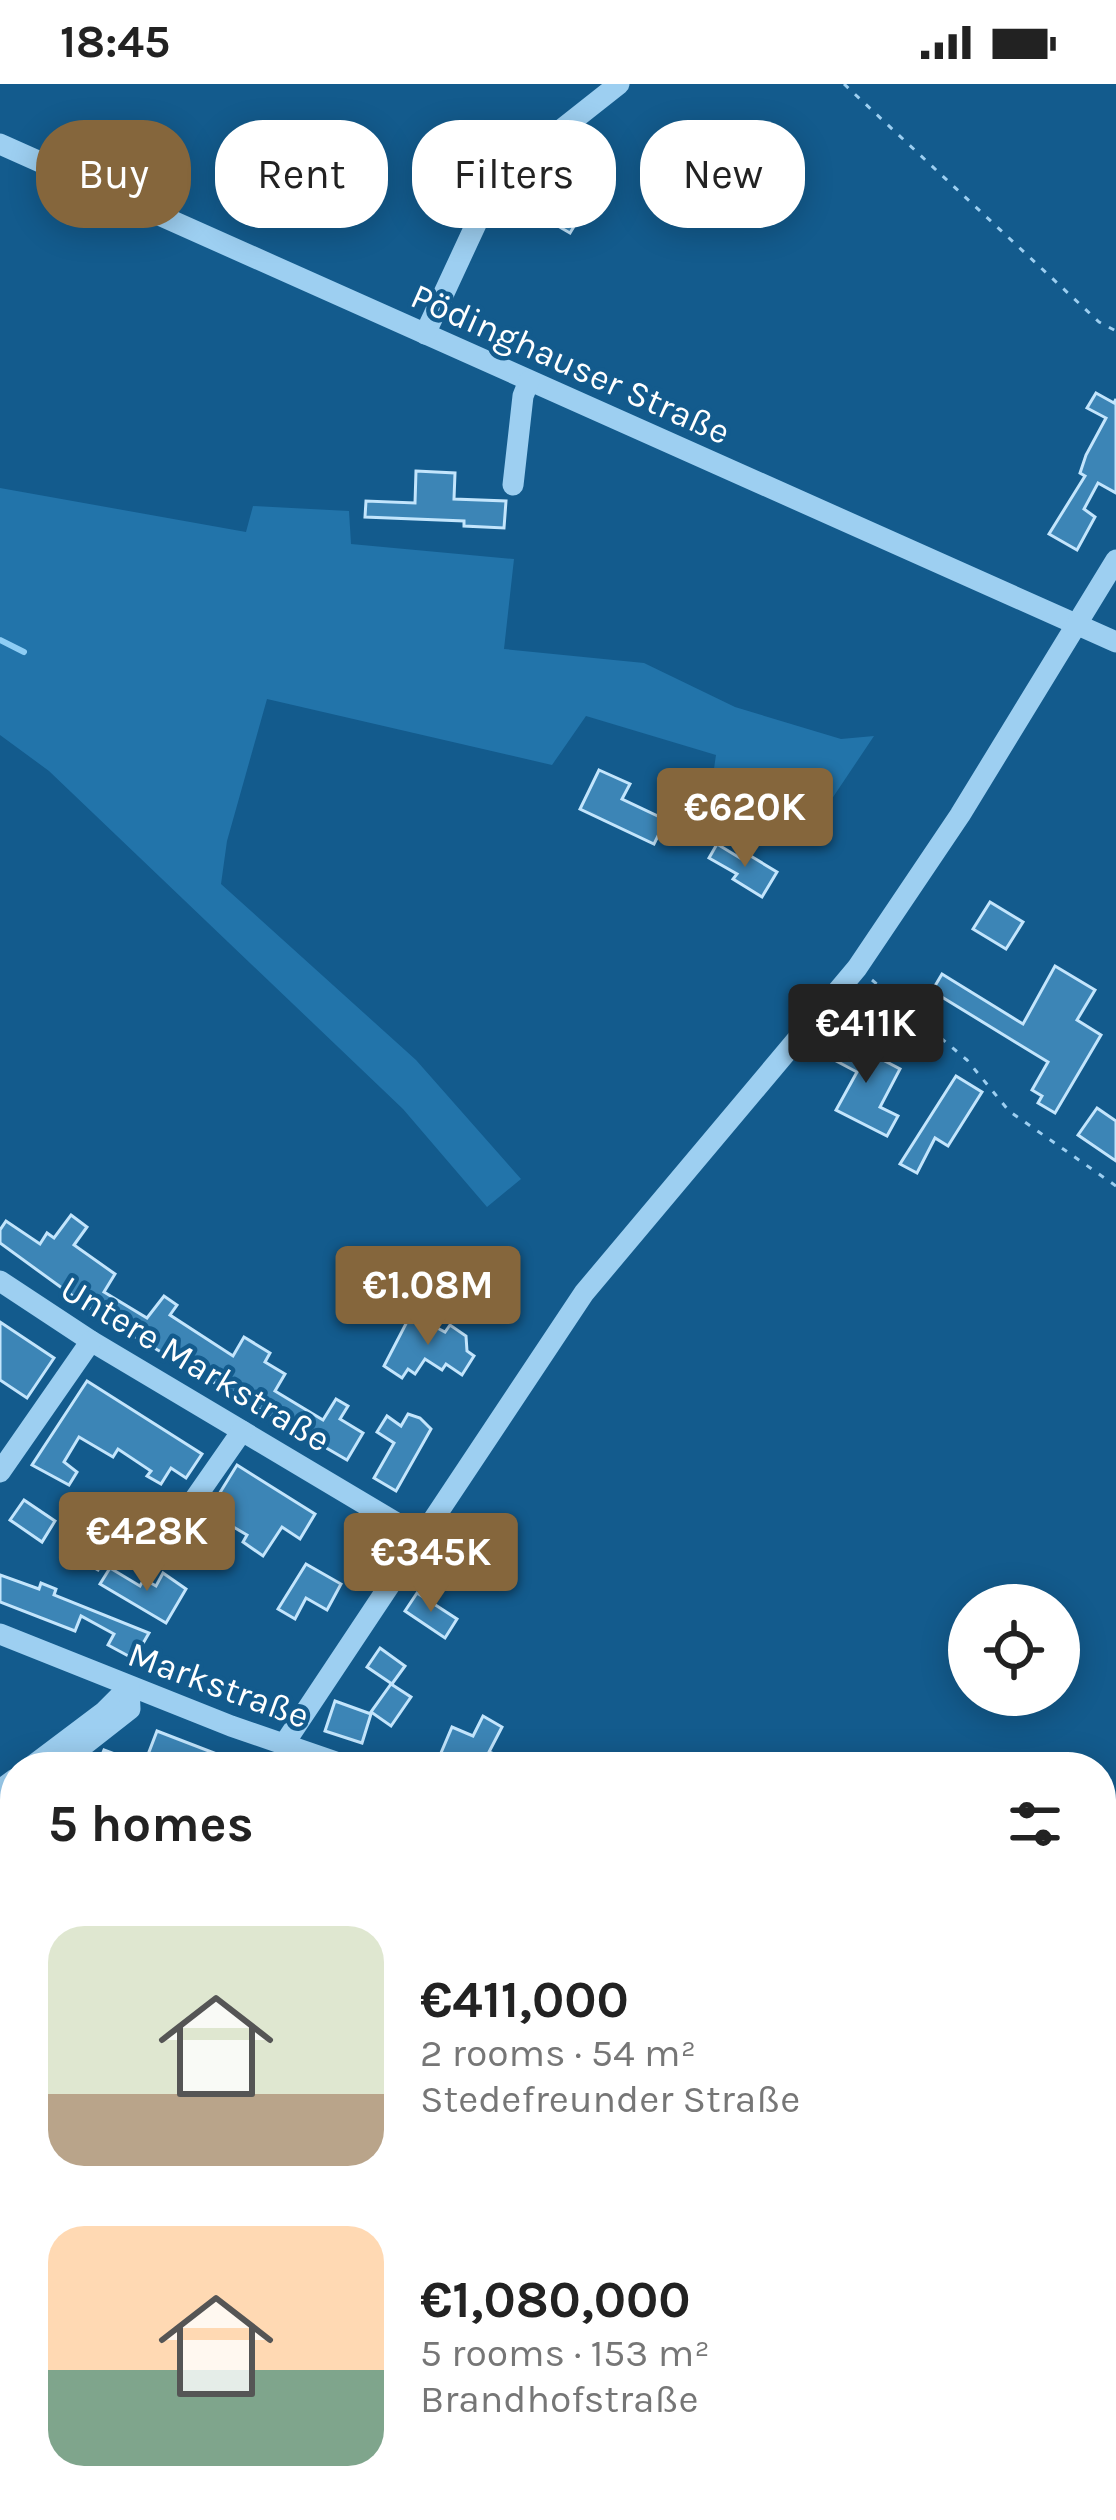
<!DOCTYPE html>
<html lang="en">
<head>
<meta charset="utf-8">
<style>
	:root { --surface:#fff; --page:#f2f2f2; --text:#222; --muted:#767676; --accent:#85663c }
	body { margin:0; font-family:Karla,sans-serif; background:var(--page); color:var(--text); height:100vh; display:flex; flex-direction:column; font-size:45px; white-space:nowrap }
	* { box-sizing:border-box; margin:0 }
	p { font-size:39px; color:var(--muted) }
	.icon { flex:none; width:66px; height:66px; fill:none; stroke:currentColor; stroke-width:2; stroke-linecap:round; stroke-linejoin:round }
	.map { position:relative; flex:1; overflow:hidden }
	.sheet { position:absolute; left:0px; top:1668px; width:1116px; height:768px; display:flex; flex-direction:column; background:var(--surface); border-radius:48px 48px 0 0; box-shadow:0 6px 30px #0003 }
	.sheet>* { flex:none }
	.guide { position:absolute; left:36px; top:36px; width:1044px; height:108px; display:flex; gap:24px }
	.tools { position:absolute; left:948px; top:1500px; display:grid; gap:24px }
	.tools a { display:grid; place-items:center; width:132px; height:132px; border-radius:50%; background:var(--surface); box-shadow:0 6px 30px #0003; font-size:60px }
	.price { position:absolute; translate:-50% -102px; padding:0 27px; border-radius:12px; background:var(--accent); color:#fff; font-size:39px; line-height:78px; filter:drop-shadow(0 3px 6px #0008) }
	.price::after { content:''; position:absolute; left:50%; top:72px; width:36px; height:27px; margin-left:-18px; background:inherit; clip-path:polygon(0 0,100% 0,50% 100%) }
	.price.on { background:#222; color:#fff }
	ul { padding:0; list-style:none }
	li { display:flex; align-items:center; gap:36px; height:300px; padding:0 48px }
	li span { display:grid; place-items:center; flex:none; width:336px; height:240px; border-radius:36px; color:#555 }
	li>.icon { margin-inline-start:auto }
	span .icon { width:144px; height:144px; fill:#fffc; stroke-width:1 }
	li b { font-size:51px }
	h2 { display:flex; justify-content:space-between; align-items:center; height:144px; padding:0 48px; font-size:51px }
	.tag { padding:0 42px; border-radius:48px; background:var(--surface); box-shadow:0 6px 30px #0003; font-size:42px; line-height:108px }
	.tag.on { background:var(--accent); color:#fff }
	.status { display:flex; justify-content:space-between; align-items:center; height:84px; padding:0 60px; background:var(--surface); direction:ltr }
	.status svg { height:33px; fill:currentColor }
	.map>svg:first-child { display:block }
	.green { fill:#2274aa }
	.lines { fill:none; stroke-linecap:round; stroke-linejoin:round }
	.stream { stroke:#8ecdf4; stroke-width:6 }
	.building { fill:#3c85b6; stroke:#c3e5fc; stroke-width:3 }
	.path { stroke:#9dcff1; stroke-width:3; stroke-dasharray:6 9; stroke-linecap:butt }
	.minor { stroke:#9dcff1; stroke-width:21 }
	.labels { text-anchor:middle; stroke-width:9; stroke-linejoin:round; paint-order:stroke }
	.street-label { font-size:36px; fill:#fff; stroke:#135b8d }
</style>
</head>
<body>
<div class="status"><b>18:45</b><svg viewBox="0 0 49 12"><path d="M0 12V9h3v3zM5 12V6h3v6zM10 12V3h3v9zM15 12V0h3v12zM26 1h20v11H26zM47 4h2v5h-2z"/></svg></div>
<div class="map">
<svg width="1116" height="2436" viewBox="0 0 1116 2436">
	<rect width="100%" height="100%" fill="#135b8d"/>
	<g class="green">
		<polygon points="0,404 246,448 253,422 349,427 351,460 514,475 504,565 644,579 735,623 841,655 874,652 805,755 710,712 716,671 586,632 552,681 267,615 227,757 221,800 416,976 521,1095 487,1123 403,1025 49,687 0,651"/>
		<polygon points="0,2346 15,2363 15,2421 65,2421 78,2436 0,2436"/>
	</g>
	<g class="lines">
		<polyline class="stream" points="0,556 24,568"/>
	</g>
	<g class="building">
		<polygon points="728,43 744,59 731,72 740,81 721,101 695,76"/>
		<polygon points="673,53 692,72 678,87 658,67"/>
		<polygon points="566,82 593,98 579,121 585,124 570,149 508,113 528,91 552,105"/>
		<polygon points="1096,309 1114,319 1116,315 1116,409 1098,399 1084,425 1095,433 1077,466 1049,450 1085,392 1080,389 1086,371 1106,334 1087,324"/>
		<polygon points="416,387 455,389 454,415 506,417 504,444 464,442 464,437 365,433 366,417 415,419"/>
		<polygon points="599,686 630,700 622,715 666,736 654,760 580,725"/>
		<polygon points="717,760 745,777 749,771 777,788 762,813 733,795 737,790 709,774"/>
		<polygon points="990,818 1023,838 1006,865 973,845"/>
		<polygon points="1055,882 1095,906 1077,936 1101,951 1055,1029 1038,1019 1042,1012 1032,1006 1048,978 932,907 942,890 1023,940"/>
		<polygon points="837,952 900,985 880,1023 898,1032 887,1052 836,1026 857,988 827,972"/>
		<polygon points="956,992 982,1008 948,1062 935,1054 917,1089 900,1080"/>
		<polygon points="1097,1024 1116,1037 1116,1077 1078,1051"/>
		<polygon points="71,1131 87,1143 74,1161 115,1190 104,1208 147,1234 164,1212 177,1221 170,1231 233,1272 244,1253 270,1269 265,1278 285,1290 275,1307 323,1336 336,1315 348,1322 340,1335 363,1349 347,1376 106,1236 0,1159 0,1146 6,1137 40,1160 47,1149 54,1154"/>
		<polygon points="411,1230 445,1248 450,1241 466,1252 467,1267 474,1272 462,1291 446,1280 442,1286 425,1275 415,1290 408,1285 402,1294 384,1282"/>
		<polygon points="0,1238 54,1274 27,1314 0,1296"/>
		<polygon points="87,1297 202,1370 186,1394 171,1384 161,1400 147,1392 151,1387 118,1365 113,1373 79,1353 64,1378 77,1388 69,1401 32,1381"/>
		<polygon points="408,1330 420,1334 431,1345 396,1407 374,1394 394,1359 377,1348 387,1332 401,1342"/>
		<polygon points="237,1381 315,1430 300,1455 282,1443 263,1472 243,1458 247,1451 208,1428"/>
		<polygon points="24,1416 55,1437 42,1458 10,1436"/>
		<polygon points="78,1447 95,1456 99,1448 115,1456 98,1486 66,1468"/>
		<polygon points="306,1480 341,1500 327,1526 306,1514 295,1535 278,1525"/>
		<polygon points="110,1484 140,1502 144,1495 156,1502 163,1489 186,1505 166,1539 100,1500"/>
		<polygon points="0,1491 39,1505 41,1499 56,1505 54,1511 149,1549 134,1575 108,1561 114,1550 81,1532 75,1547 0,1518"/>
		<polygon points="417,1509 457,1535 445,1554 405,1527"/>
		<polygon points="380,1564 405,1582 392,1600 367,1583"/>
		<polygon points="391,1600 411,1613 391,1642 371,1628"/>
		<polygon points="335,1617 371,1630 362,1659 325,1647"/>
		<polygon points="483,1632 502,1643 489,1668 525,1683 435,1683 452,1643 473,1652"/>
		<polygon points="157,1647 248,1682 248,1683 97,1683 104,1666 144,1681"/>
		<polygon points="0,1756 15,1762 15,1819 0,1814"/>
		<polygon points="1101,2216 1116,2229 1116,2306 1109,2314 1101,2308"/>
	</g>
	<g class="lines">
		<g class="path">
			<polyline points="844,0 1099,238 1116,247"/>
			<polyline points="872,896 967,976 1009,1027 1116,1102"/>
			<polyline points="0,2415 17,2436"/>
		</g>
		<g class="minor">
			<polyline points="0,60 1116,558"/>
			<polyline points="425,250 496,97 619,0"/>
			<polyline points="513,401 523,312 529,297"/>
			<polyline points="0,1197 91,1257 420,1453"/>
			<polyline points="0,1388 91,1257"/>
			<polyline points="157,1469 242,1347"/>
			<polyline points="0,1550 231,1642 350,1683"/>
			<polyline points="284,1660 584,1209 857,884 960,731 1116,476"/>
			<polyline points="31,1683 104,1628 129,1603"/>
			<polyline points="56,1683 130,1625 129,1603"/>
			<polyline points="0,1706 15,1695"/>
			<polyline points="0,1726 15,1715"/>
			<polyline points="1101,1766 1116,1773"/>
			<polyline points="0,1837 15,1845"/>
			<polyline points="1101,1999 1116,2007"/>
			<polyline points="1101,2349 1116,2339"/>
		</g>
	</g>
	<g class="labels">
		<g class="street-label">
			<text transform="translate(571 279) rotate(24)" y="13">Pödinghauser Straße</text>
			<text transform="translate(196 1279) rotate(31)" y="13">Untere Markstraße</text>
			<text transform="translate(219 1600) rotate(20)" y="13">Markstraße</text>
		</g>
	</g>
</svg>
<div class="tools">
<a><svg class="icon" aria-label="locate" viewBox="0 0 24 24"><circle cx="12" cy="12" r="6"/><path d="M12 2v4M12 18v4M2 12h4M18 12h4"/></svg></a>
</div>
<b class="price" style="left:745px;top:786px">€620K</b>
<b class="price on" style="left:866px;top:1002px">€411K</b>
<b class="price" style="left:428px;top:1264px">€1.08M</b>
<b class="price" style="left:147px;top:1510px">€428K</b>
<b class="price" style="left:431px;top:1531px">€345K</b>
<div class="guide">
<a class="tag on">Buy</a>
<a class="tag">Rent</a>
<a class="tag">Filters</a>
<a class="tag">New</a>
</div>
<section class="sheet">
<h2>5 homes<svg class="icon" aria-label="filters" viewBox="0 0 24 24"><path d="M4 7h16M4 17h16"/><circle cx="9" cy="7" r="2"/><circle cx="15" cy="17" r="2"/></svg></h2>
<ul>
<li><span style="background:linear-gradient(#dfe7d0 70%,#b9a48a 0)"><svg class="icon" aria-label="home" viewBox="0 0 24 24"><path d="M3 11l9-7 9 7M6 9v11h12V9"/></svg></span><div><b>€411,000</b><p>2 rooms · 54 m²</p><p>Stedefreunder Straße</p></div></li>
<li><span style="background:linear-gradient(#ffd9b3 60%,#7fa58c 0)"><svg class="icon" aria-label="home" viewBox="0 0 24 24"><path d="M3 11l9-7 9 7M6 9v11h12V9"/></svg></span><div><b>€1,080,000</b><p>5 rooms · 153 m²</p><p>Brandhofstraße</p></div></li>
</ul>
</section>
</div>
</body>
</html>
